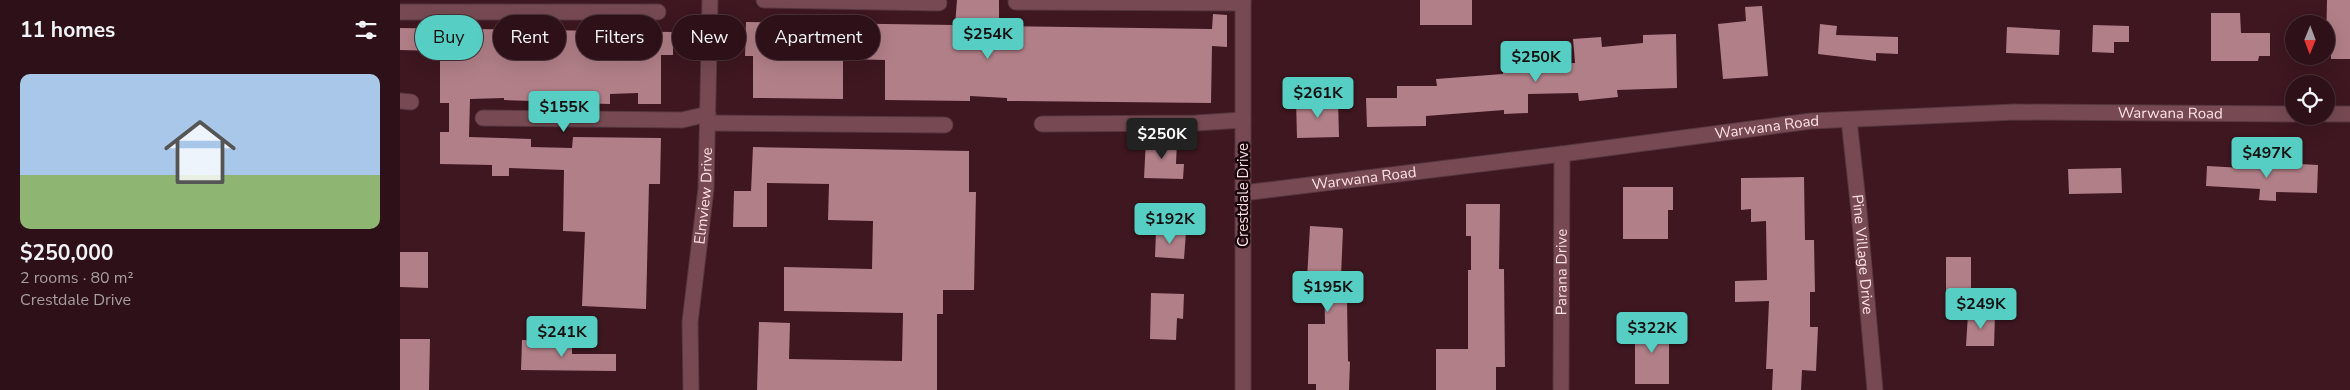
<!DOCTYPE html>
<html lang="en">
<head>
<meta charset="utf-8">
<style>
	:root { --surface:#2e1118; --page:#3a1f25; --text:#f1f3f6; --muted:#a79da2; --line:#493137; --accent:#56cec3 }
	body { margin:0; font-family:"Nunito Sans",sans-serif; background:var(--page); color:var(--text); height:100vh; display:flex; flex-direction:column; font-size:19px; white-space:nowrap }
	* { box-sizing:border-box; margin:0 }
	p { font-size:16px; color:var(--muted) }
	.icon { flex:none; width:28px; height:28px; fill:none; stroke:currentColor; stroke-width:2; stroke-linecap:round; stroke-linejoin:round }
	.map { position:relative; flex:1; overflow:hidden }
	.details { display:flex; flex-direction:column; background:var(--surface); width:400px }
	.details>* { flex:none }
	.top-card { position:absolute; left:15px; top:15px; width:475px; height:45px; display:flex; gap:10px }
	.needle { width:32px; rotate:181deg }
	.buttons { position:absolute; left:1885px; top:15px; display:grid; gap:10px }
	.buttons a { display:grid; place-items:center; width:50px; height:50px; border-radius:50%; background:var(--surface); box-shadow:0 5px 20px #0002,0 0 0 1px var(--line); font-size:25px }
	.price { position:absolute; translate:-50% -42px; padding:0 11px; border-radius:5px; background:var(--accent); color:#111; font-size:16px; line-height:32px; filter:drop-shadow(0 1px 2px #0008) }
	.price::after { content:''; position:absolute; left:50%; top:30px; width:15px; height:11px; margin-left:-8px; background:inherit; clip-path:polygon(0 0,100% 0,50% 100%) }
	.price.active { background:#222; color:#fff }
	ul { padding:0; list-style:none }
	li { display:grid; align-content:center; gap:10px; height:265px; padding:0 20px }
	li+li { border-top:1px solid var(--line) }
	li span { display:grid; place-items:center; height:155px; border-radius:10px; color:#555 }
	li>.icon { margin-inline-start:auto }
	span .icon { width:90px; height:90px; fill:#fffc; stroke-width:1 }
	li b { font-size:21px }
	h2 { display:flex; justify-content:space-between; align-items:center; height:60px; padding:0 20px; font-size:21px }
	.pill { padding:0 18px; border-radius:22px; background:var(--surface); box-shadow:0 5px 20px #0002,0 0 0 1px var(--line); font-size:18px; line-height:45px }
	.pill.active { background:var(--accent); color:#111 }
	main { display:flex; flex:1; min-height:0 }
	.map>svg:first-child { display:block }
	.building { fill:#b17f88 }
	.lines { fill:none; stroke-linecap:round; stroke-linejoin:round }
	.minor-casing { stroke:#57373f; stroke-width:17 }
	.minor { stroke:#774a53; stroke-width:15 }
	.labels { text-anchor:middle; stroke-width:5; stroke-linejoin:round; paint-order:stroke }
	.street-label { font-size:15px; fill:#fde1e5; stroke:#1a080c }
</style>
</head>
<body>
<main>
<section class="details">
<h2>11 homes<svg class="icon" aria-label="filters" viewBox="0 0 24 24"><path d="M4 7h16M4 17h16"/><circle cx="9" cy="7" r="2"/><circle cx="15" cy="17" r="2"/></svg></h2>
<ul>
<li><span style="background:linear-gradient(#a9c7e8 65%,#8fb573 0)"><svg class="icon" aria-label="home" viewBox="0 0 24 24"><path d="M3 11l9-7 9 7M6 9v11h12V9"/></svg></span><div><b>$250,000</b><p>2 rooms · 80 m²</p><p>Crestdale Drive</p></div></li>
</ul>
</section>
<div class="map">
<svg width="1950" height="390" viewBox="0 0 1950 390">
	<rect width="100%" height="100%" fill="#3e1720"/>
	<g class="building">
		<polygon points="557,0 599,0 599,26 812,29 813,14 827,15 827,47 812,46 811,103 607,101 607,98 570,96 570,101 485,100 485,60 443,59 443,99 353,98 353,56 345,56 346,22 555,25"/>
		<rect x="1020" y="0" width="52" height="25"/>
		<polygon points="1927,0 1950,0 1950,59 1931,59 1931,47 1926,47"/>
		<polygon points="1362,6 1368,76 1323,79 1318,24 1346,21 1345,7"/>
		<polygon points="1811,13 1840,13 1841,33 1870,33 1870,56 1859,56 1858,61 1811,61"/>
		<polygon points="1420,24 1437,26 1436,35 1498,37 1498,54 1476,53 1476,61 1418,54"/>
		<polygon points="1693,25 1729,26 1729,42 1714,42 1714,53 1692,52"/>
		<polygon points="1607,27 1660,30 1659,55 1606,53"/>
		<polygon points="0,28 273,32 273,55 261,55 261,104 238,104 238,93 210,94 210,104 172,103 173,92 132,91 132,101 104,100 104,98 70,99 69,137 131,139 131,147 172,148 173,137 261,138 260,184 249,184 246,309 182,306 185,232 163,231 164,170 109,168 109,176 92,176 92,165 40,164 40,132 49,132 49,103 40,103 40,51 0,50"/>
		<polygon points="1276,34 1277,88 1217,90 1218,97 1179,101 1178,93 1128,94 1128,113 1104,114 1104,110 1026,116 1026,126 967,127 966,98 997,98 997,86 1037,86 1036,79 1103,74 1103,65 1175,63 1173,39 1201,37 1202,47 1243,43 1243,35"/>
		<polygon points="938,99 939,137 897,138 896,100"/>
		<polygon points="746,139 777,140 776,164 784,164 783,179 744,178"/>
		<polygon points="353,147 569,151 569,192 576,192 574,290 543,290 543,314 537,314 537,390 357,390 359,322 390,323 389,359 502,361 503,313 384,311 384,267 472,269 473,221 428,220 429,184 367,183 367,227 333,227 334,191 351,191"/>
		<polygon points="1861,162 1918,165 1917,193 1876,192 1876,201 1859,200 1860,189 1806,186 1807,166 1861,169"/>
		<polygon points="1721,168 1722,193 1669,194 1668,169"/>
		<polygon points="1404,177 1405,240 1414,240 1415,292 1410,292 1410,327 1418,327 1416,371 1402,370 1401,390 1372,390 1373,369 1366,369 1369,301 1335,302 1335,281 1367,280 1366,221 1351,222 1351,209 1341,210 1341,178"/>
		<polygon points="1223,187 1273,187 1273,210 1268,210 1268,239 1223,239"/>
		<polygon points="1066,204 1100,204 1099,269 1104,269 1105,367 1096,367 1096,390 1036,390 1036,349 1068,349 1068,270 1071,270 1071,236 1066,236"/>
		<polygon points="910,226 942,228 943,230 940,299 947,299 948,361 950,362 949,390 916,390 916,384 908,384 908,324 925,324 924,280 907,279"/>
		<polygon points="756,231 786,232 784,259 755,257"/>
		<polygon points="0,252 28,252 28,288 0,287"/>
		<rect x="1546" y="257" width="25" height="37"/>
		<polygon points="751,293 784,294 783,319 777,318 776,340 750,339"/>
		<polygon points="1568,314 1595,315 1594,346 1566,346"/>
		<rect x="1235" y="324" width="34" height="60"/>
		<polygon points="0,339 30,339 29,390 0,390"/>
		<polygon points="122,340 172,341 172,354 216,354 216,371 121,370"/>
	</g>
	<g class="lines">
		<defs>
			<g id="minor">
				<polyline points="364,0 539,3"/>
				<polyline points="843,0 843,390"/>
				<polyline points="616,2 843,3"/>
				<polyline points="0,12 258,12"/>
				<polyline points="0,101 11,102"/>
				<polyline points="1926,114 1950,114"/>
				<polyline points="83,118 282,120 308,114"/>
				<path id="s1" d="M 1449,120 L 1459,211 L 1475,390"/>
				<polyline points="308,123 545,125"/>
				<polyline points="642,124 796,123 843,120"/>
				<path id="s2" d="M 843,193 L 1162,154 L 1411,121 L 1615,112 L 1894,114"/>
				<path id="s3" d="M 291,390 L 290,322 L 306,189 L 310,0"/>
				<path id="s4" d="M 1161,390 L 1162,154"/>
			</g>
		</defs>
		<use href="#minor" class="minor-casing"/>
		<use href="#minor" class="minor"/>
	</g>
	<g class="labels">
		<g class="street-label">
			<text dy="5" stroke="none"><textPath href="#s2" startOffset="932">Warwana Road</textPath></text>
			<text dy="5" stroke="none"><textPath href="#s2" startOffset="528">Warwana Road</textPath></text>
			<text dy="5" stroke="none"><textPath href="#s2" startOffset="122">Warwana Road</textPath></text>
			<text dy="5" stroke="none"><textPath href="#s3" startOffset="195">Elmview Drive</textPath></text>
			<text transform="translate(843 195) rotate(-90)" y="5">Crestdale Drive</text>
			<text dy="5" stroke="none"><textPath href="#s1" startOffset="135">Pine Village Drive</textPath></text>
			<text dy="5" stroke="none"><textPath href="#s4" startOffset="118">Parana Drive</textPath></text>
		</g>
	</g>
</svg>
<div class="buttons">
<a><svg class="needle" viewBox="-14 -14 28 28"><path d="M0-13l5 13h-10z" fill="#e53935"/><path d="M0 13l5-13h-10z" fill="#a79da2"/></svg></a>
<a><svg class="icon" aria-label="locate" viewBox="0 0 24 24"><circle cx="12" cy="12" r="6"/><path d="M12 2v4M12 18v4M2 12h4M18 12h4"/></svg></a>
</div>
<b class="price" style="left:588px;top:60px">$254K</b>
<b class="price" style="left:1136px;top:83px">$250K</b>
<b class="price" style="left:918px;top:119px">$261K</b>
<b class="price" style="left:164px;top:133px">$155K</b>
<b class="price active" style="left:762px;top:160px">$250K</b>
<b class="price" style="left:1867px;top:179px">$497K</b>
<b class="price" style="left:770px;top:245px">$192K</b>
<b class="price" style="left:928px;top:313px">$195K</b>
<b class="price" style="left:1581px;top:330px">$249K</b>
<b class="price" style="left:1252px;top:354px">$322K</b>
<b class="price" style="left:162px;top:358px">$241K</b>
<div class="top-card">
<a class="pill active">Buy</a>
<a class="pill">Rent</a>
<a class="pill">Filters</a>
<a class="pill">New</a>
<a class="pill">Apartment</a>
</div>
</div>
</main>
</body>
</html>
